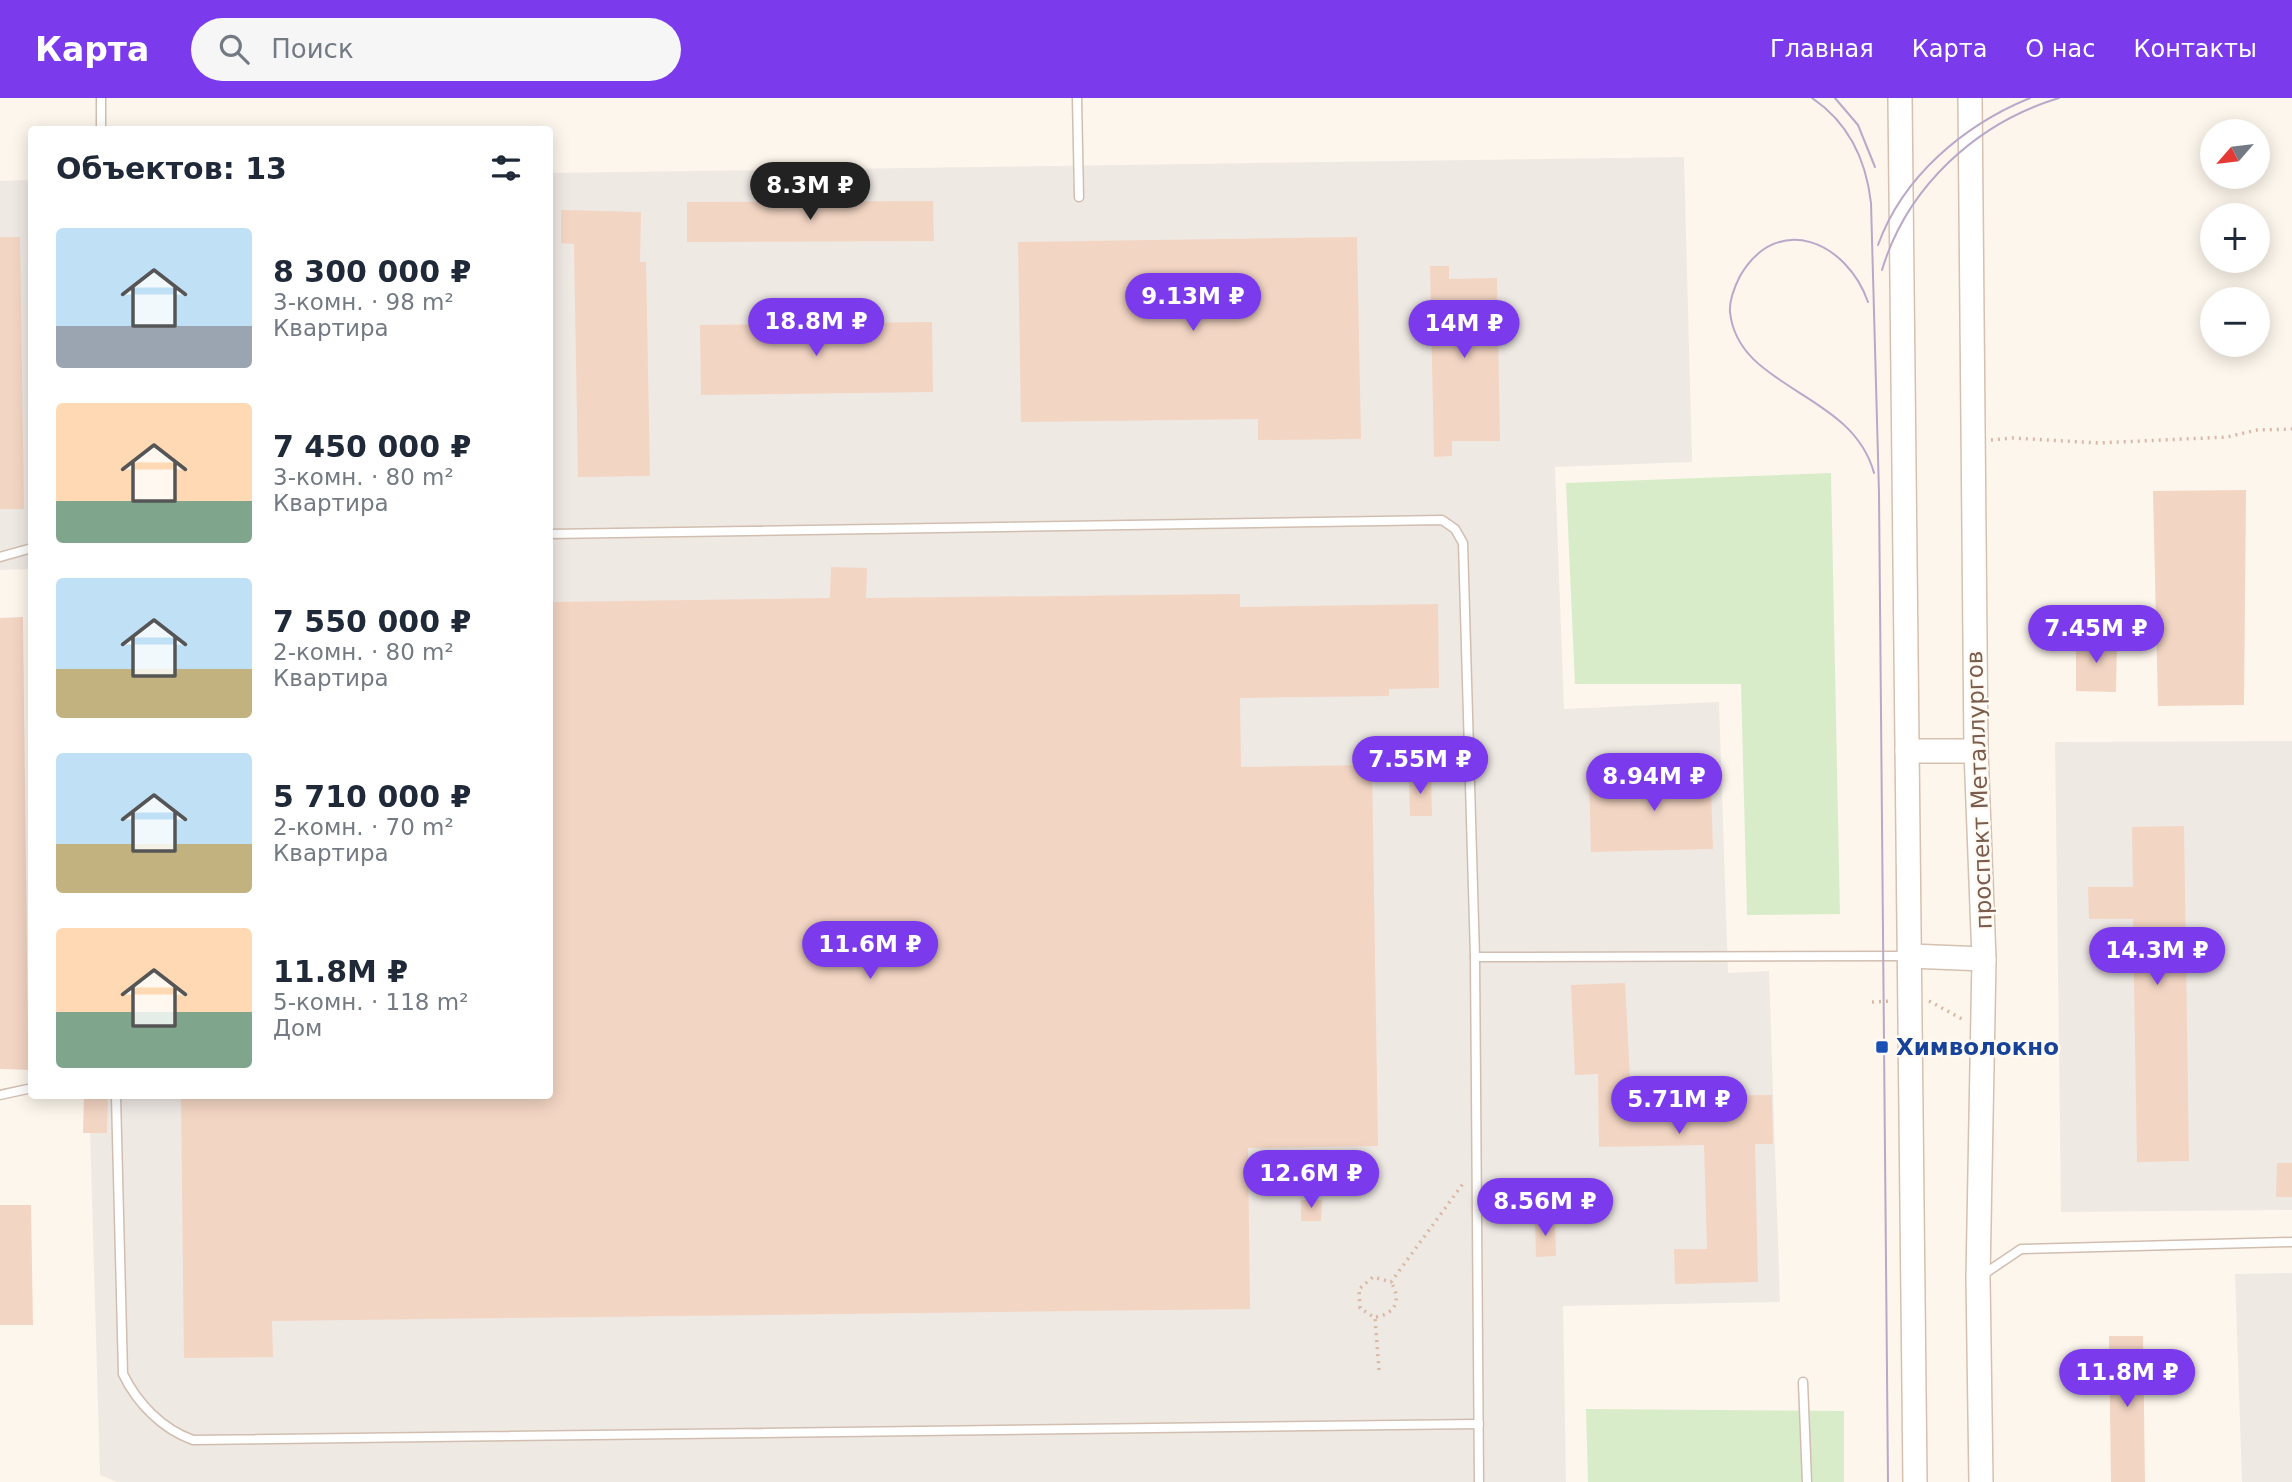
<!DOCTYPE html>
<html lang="ru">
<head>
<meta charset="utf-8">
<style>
	:root { --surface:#fff; --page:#f6f6f7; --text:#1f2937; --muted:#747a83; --accent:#7c3aed }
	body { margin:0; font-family:"DejaVu Sans",sans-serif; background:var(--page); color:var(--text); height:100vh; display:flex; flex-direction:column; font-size:26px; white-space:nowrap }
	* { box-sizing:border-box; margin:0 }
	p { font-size:23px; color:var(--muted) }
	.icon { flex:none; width:38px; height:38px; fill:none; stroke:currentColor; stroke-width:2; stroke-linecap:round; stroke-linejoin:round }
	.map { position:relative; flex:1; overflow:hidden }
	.details { position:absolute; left:28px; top:28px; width:525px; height:973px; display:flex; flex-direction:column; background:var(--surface); border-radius:7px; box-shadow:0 4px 18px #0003 }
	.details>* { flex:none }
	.needle { width:46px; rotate:242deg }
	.buttons { position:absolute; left:2200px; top:21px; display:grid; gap:14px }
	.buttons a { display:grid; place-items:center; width:70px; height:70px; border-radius:50%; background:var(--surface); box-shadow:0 4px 18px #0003; font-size:35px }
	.price { position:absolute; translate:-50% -60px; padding:0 16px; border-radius:24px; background:var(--accent); color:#fff; font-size:23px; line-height:46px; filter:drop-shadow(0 2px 4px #0008) }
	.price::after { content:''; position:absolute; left:50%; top:42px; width:21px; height:16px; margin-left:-10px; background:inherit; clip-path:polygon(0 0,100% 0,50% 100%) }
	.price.current { background:#222; color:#fff }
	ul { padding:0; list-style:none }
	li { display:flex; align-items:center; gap:21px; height:175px; padding:0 28px }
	li span { display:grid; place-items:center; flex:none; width:196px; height:140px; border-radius:7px; color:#555 }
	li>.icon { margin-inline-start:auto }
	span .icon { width:84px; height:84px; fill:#fffc; stroke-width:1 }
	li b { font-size:30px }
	h2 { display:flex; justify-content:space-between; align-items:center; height:84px; padding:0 28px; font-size:30px }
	header { display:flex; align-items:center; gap:42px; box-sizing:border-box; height:98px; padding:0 35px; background:var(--accent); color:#fff }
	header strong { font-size:33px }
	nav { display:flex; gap:38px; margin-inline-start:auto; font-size:24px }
	.search { width:490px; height:63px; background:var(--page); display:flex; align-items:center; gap:18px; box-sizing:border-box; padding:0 24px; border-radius:38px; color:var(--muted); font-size:26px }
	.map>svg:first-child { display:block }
	.industrial { fill:#efe9e4 }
	.green { fill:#d8ecc9 }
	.building { fill:#f3d5c3 }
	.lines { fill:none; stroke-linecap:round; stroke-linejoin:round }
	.lane-casing { stroke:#d1beb0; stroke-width:11 }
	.secondary-casing { stroke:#d6c0b0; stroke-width:26 }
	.path { stroke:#d9b8a5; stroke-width:3.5; stroke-dasharray:2 5; stroke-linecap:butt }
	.lane { stroke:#fff; stroke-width:8 }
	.secondary { stroke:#fff; stroke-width:23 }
	.tram { stroke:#b9a8c9; stroke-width:2 }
	.transit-dot { fill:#1a4fb4; stroke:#fffaf3; stroke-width:2.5 }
	.labels { text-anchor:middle; stroke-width:5; stroke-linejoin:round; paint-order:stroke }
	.street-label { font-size:23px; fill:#7a5c4d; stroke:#fffaf3 }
	.transit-label { font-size:23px; font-weight:bold; fill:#164399; stroke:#fffaf3; text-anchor:start }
</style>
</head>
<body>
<header>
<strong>Карта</strong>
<div class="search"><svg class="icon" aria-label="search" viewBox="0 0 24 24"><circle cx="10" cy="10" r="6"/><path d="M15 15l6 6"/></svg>Поиск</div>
<nav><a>Главная</a><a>Карта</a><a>О нас</a><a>Контакты</a></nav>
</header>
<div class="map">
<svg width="2292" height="1384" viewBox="0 0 2292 1384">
	<rect width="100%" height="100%" fill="#fdf6ec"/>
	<g class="industrial">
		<polygon points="1684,59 1692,364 1555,369 1564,611 1719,604 1728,875 1769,873 1780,1204 1563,1208 1566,1384 117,1384 100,1377 89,998 550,998 550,75"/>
		<polygon points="31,82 31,471 0,472 0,83"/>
		<polygon points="2292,643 2292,1112 2061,1114 2055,644"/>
		<polygon points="2292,1175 2292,1384 2242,1384 2235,1176"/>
	</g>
	<g class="green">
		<polygon points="1831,375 1840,816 1747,817 1741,586 1575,586 1566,385"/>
		<polygon points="1586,1311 1844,1313 1844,1384 1588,1384"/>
	</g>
	<g class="building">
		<polygon points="933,103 934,143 687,144 687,104"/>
		<polygon points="561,112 641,114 640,164 646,164 650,378 578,379 574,146 561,145"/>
		<polygon points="0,139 20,139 24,411 0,411"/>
		<polygon points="1357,139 1361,341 1258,342 1258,321 1021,324 1018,144"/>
		<polygon points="1430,168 1449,168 1449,181 1497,180 1500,343 1452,343 1452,358 1434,359"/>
		<polygon points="932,224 933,294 701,297 700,227"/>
		<polygon points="2246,392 2244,607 2158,608 2153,393"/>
		<polygon points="831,469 867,470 866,500 1240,496 1240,509 1438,506 1439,590 1389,591 1389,598 1240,600 1241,669 1372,667 1378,1048 1248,1050 1250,1211 272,1223 273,1259 184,1260 181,998 550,998 550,504 830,500"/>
		<polygon points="23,519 28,940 32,940 32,972 0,971 0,520"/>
		<polygon points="2076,540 2117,540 2116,594 2076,593"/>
		<polygon points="1710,664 1713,751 1591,754 1589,680 1624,679 1625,699 1669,698 1668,665"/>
		<polygon points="1409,679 1431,679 1432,718 1410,718"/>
		<polygon points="2184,728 2189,1063 2137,1064 2133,821 2089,821 2088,789 2133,789 2132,729"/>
		<polygon points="1625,885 1631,999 1772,997 1773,1046 1755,1046 1758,1184 1675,1186 1674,1151 1707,1151 1704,1047 1599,1049 1598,976 1575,977 1571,887"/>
		<polygon points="84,998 108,998 107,1035 83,1035"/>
		<polygon points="2277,1065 2292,1065 2292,1099 2276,1099"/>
		<polygon points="1301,1102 1322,1102 1321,1123 1301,1123"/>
		<polygon points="0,1107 31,1107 33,1227 0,1227"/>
		<polygon points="1535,1122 1555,1122 1556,1158 1536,1159"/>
		<polygon points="2109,1238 2143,1238 2145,1384 2111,1384"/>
	</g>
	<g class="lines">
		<defs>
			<g id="lane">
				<polyline points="1077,0 1079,99"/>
				<polyline points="101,32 101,0"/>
				<polyline points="550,436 1442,422 1455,431 1463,445 1475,859 1479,1384"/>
				<polyline points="0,459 32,450"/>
				<polyline points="1475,859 1906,858"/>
				<polyline points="0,997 32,990"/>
				<path d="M 116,998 L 123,1276 C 137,1305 162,1331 193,1342 L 1479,1326"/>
				<polyline points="1981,1178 2021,1151 2292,1144"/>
				<polyline points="1803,1284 1807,1384"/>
			</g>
			<g id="secondary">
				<polyline points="1900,0 1915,1384"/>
				<polyline points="1970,0 1976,653 1984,861 1978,1180 1981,1384"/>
				<polyline points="1907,653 1976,653"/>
				<polyline points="1910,858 1984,861"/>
			</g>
		</defs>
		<use href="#lane" class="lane-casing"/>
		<use href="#secondary" class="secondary-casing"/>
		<g class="path">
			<polyline points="1991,342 2013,340 2098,345 2227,339 2257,332 2292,331"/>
			<polyline points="1929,903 1962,921"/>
			<polyline points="1872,904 1891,903"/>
			<path d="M 1376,1219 C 1397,1215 1401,1201 1391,1184"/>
			<polyline points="1379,1272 1375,1220 1360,1210 1359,1191 1373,1179 1391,1184 1465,1083"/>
		</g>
		<use href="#lane" class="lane"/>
		<use href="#secondary" class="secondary"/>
		<g class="tram">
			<path d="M 1812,0 C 1849,25 1866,61 1871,105 L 1879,395 L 1888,1384"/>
			<polyline points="1835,0 1858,27 1875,69"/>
			<path d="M 1878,147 C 1903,78 1964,27 2030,0"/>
			<path d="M 1882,172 C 1907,89 1976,25 2059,0"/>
			<path d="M 1868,204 C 1847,144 1778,113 1740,178 C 1735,188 1729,202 1730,214 C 1738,292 1852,293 1874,375"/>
		</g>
	</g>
	<rect class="transit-dot" x="1875" y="942" width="14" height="14" rx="3.5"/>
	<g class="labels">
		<g class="street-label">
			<text transform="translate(1979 692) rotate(-92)" y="8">проспект Металлургов</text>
		</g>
		<g class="transit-label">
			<text x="1896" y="957">Химволокно</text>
		</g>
	</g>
</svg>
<div class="buttons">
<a><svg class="needle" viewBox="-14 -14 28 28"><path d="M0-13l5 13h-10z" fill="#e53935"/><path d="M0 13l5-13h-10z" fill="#747a83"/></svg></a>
<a>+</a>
<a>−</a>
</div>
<b class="price current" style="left:810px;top:124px">8.3M ₽</b>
<b class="price" style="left:1193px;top:235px">9.13M ₽</b>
<b class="price" style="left:816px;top:260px">18.8M ₽</b>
<b class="price" style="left:1464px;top:262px">14M ₽</b>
<b class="price" style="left:2096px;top:567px">7.45M ₽</b>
<b class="price" style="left:1420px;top:698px">7.55M ₽</b>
<b class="price" style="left:1654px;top:715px">8.94M ₽</b>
<b class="price" style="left:870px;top:883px">11.6M ₽</b>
<b class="price" style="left:2157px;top:889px">14.3M ₽</b>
<b class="price" style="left:1679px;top:1038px">5.71M ₽</b>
<b class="price" style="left:1311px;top:1112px">12.6M ₽</b>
<b class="price" style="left:1545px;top:1140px">8.56M ₽</b>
<b class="price" style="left:2127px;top:1311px">11.8M ₽</b>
<section class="details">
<h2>Объектов: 13<svg class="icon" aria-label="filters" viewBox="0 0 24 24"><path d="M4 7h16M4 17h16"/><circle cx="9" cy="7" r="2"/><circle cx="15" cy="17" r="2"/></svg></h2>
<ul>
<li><span style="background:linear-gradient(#bfe0f5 70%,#9aa5b1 0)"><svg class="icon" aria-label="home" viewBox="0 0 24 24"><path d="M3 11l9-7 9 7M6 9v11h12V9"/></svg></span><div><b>8 300 000 ₽</b><p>3-комн. · 98 m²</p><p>Квартира</p></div></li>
<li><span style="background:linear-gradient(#ffd9b3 70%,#7fa58c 0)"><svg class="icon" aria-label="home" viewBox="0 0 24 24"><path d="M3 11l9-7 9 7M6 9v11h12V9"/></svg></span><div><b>7 450 000 ₽</b><p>3-комн. · 80 m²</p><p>Квартира</p></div></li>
<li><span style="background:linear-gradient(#bfe0f5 65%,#c2b280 0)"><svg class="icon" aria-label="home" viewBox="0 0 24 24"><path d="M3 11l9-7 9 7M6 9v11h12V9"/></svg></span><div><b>7 550 000 ₽</b><p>2-комн. · 80 m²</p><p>Квартира</p></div></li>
<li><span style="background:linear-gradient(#bfe0f5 65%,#c2b280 0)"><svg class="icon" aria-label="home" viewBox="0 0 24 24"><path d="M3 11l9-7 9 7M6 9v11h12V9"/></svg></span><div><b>5 710 000 ₽</b><p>2-комн. · 70 m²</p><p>Квартира</p></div></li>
<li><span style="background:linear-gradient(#ffd9b3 60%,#7fa58c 0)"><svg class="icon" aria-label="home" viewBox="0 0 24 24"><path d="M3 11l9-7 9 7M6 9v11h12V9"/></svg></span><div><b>11.8M ₽</b><p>5-комн. · 118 m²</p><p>Дом</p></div></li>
</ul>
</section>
</div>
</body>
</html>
